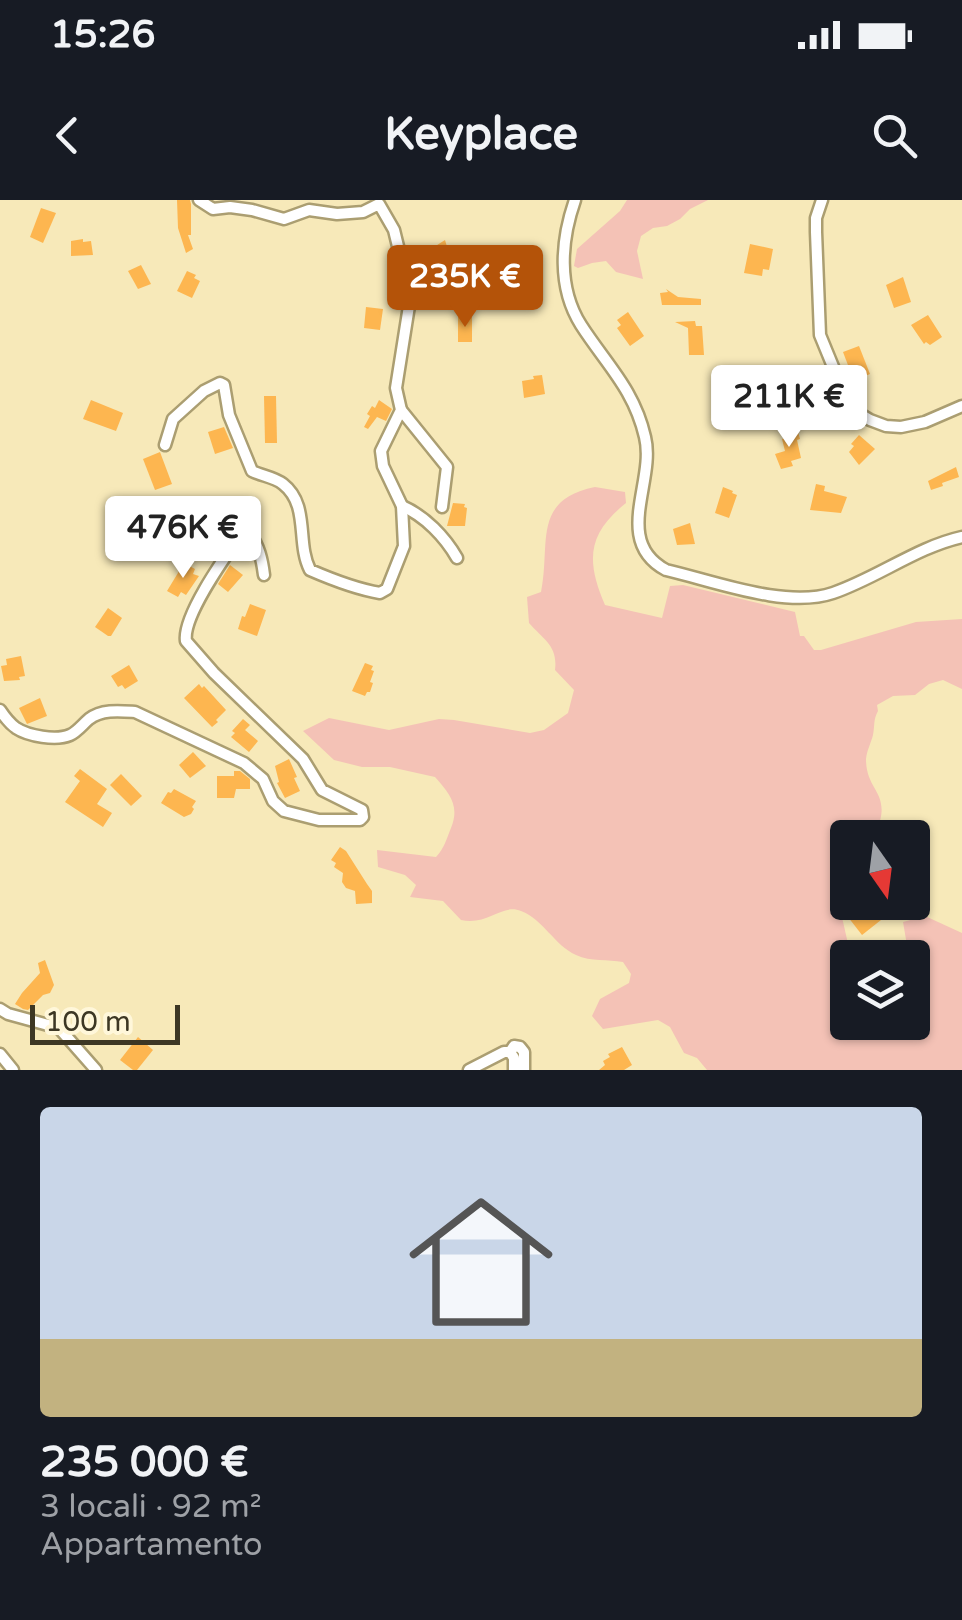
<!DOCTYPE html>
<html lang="it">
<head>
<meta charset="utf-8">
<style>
	:root { --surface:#171b24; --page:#20242c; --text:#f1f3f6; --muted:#9ea1a6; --accent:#b45309 }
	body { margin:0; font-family:"Varela Round",sans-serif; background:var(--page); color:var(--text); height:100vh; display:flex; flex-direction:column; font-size:38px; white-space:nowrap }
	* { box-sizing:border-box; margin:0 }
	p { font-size:32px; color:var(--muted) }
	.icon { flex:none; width:55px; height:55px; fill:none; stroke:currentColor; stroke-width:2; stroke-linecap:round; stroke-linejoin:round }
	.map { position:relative; height:870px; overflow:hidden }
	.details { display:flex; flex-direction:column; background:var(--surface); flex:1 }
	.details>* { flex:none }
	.needle { width:65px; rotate:166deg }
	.buttons { position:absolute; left:830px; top:620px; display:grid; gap:20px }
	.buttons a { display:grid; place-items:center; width:100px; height:100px; border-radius:10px; background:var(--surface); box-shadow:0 2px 8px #0004; font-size:50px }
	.scale { position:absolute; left:30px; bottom:25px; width:150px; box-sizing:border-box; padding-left:10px; border:5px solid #3d3724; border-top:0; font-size:28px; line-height:35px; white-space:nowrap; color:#3d3724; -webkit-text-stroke:8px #fff7da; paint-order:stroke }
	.price { position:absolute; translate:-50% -85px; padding:0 22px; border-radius:10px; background:#fff; color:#222; font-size:32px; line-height:65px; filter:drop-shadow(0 2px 5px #0008) }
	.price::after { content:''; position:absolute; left:50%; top:60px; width:30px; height:22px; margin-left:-15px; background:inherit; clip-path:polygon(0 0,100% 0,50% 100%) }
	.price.current { background:var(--accent); color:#fff }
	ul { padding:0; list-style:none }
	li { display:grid; align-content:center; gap:20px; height:530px; padding:0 40px }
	li span { display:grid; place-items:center; height:310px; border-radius:10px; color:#555 }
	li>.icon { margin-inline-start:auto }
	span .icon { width:180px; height:180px; fill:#fffc; stroke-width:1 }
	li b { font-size:42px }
	.status { display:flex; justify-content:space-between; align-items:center; height:70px; padding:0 50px; background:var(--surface); direction:ltr }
	.status svg { height:28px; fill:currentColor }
	header { display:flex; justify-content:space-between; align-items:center; height:130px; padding:0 40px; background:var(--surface); font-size:45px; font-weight:700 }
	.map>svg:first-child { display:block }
	.green { fill:#f4c2b6 }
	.building { fill:#fdb650 }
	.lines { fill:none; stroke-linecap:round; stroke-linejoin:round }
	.minor-casing { stroke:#ab9e71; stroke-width:15 }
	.minor { stroke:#fff; stroke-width:10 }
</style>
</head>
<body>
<div class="status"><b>15:26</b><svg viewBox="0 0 49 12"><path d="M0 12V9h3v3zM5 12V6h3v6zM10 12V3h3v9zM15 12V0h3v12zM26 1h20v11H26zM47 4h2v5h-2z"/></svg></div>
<header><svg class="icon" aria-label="back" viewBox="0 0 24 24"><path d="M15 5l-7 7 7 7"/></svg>Keyplace<svg class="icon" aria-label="search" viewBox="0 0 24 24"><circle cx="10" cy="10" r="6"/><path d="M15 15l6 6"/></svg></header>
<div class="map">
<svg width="962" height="870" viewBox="0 0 962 870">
	<rect width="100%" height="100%" fill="#f7e9b9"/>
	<g class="green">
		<polygon points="627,0 708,0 690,9 680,19 667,26 653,28 641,36 637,51 643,79 616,72 606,61 592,63 578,68 574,66 577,49 620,11"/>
		<path d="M 595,287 L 625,292 L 626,303 C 587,334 586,361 605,405 L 662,418 L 670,386 L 683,385 L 795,412 L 800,436 L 804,436 L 814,450 L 821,450 L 916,422 L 962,419 L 962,489 L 943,480 L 929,484 L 915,495 L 893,496 L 877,505 L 878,511 C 873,520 875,525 873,535 C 871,543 867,550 866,559 C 866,594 895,592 874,637 L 848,638 L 847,701 L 839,704 L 851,757 L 848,758 L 848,822 L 912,822 L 912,758 L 909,757 L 903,722 L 925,716 L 962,733 L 962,870 L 707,870 L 697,858 L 684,853 L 670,827 L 658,820 L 603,829 L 592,816 L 600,799 L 629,783 L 631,774 L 623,762 C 608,759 591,762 576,755 C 554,745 544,720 521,711 C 502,703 488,726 461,720 L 443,701 L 410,697 L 416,685 L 405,675 L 378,667 L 377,650 L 436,657 C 445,647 446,640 451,628 C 460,606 450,594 435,577 L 390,567 L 362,567 L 334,560 L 303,531 L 329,518 L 389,530 L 439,519 L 454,520 L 530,533 L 544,530 L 568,513 L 574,490 L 555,470 C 558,446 544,440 529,423 L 527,397 L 541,392 C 551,344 531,300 595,287 Z"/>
	</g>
	<g class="building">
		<polygon points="177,0 190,0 191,4 191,35 188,35 193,49 186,53 178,28"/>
		<polygon points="41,8 56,13 43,43 30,37"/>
		<polygon points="83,39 83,42 91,41 93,55 71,56 71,41"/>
		<polygon points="445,40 451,60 454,58 459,73 443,77 434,47"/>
		<polygon points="750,44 773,49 769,70 763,69 762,76 744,73"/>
		<polygon points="141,65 151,84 138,89 128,71"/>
		<polygon points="187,71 196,75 194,78 200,81 192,98 177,91"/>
		<polygon points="903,77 911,102 894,108 886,85"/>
		<polygon points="666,89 678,97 701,99 701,105 662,105 660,93 668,92"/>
		<polygon points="366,107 383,109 380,130 364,128"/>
		<polygon points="628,112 644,136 630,146 617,128 621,125 617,120"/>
		<polygon points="928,115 942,137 930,145 926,142 924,144 911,125"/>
		<rect x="458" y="117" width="14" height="25"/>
		<polygon points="695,121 696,126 702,126 704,155 689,155 688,128 675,122"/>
		<polygon points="859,146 870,174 854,181 843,152"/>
		<polygon points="542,175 545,194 524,198 522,181 534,179 533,176"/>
		<polygon points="264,196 276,196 277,243 265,243"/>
		<polygon points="91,200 123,213 116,231 83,219"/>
		<polygon points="379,200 392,209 386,221 377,217 368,229 364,227 370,216 367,214 372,206 375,208"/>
		<polygon points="224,227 233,248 215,254 208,232"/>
		<polygon points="797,228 800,239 797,240 801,258 791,261 793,266 781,269 775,254 785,251 782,239 788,237 786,231"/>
		<polygon points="859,235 875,249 859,265 849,252 854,246 851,244"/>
		<polygon points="160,252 172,284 155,290 143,259"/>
		<polygon points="956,267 959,277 942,283 943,286 931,290 928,281"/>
		<polygon points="816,284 825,286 824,291 847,297 841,313 810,310"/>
		<polygon points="723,287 733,291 732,293 737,295 729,318 715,313"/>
		<polygon points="453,303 465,304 464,307 467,308 465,326 447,326"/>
		<polygon points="216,309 232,318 221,339 206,330"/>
		<polygon points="690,323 695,344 677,345 673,329"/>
		<polygon points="184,363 195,369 193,374 199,376 186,395 181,392 178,397 167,391"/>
		<polygon points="230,365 243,375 228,392 218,384"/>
		<polygon points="250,404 266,410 257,436 238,429 242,416 245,417"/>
		<polygon points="108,408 122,418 111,436 108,436 95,427"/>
		<polygon points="21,456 25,476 19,477 20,480 4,481 1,466 7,465 6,459"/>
		<polygon points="365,463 373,466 371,470 374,471 370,482 373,483 370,492 367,492 365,496 352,491"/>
		<polygon points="129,465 138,481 125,489 122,485 118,487 111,476"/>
		<polygon points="199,484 202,488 204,486 226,510 216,520 218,522 212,527 184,498"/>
		<polygon points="40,498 47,516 27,524 19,508"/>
		<polygon points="243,519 250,525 245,530 258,541 249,552 231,537 235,533 232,531"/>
		<polygon points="193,552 206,566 190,578 179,565"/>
		<polygon points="289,559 297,577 294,578 300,591 285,598 277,583 279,582 275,566"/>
		<polygon points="80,569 107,589 97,604 112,613 103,627 65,602 80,581 74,576"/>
		<polygon points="234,571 240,571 250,579 250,589 236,589 234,598 217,598 217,576 234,576"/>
		<polygon points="121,574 142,596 131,606 110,585"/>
		<polygon points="174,589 196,601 192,607 194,609 191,614 184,617 161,603 168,592 171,593"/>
		<polygon points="340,647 346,651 367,684 372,691 372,703 356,704 355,691 346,688 342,682 343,673 334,667 336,663 331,660"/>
		<polygon points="869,703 881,720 862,735 848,717"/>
		<polygon points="45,760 54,785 50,793 43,795 28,810 23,809 15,804 22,793 40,773 38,763"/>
		<polygon points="138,837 153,850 137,870 133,870 120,860"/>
		<polygon points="622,847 632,865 624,870 599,870 605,865 603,861 610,857 608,854"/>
	</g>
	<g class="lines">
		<defs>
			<g id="minor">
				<path d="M 575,0 C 561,40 557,87 581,125 C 606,164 634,189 645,237 C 656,281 612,341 666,370 C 714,381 786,409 833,393 C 877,378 917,347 962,337"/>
				<polyline points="822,0 816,18 816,32 820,135 850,208 870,220 886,226 901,227 925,222 962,206"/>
				<polyline points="401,210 447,267 442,307"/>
				<path d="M 165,245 L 173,219 L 204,191 L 220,183 L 224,185 L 229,215 L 252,271 C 262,276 274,277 283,284 C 310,305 296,343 310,370 C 333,380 356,389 380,393 L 387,389 L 404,346 L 402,306 L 383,266 L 381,251 L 401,210 L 396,188 L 409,106 L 406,79 L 394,30 L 379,4 L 363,12 L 337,14 L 309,10 L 284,19 L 252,10 L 230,7 L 213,9 L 199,0"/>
				<path d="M 402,306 C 425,316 445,337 457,358"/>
				<path d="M 0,510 C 4,516 9,523 16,528 C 28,536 56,541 70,535 C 77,532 83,524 89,519 C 102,509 120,511 135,512 L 244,563 L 263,579 L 273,601 L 284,611 L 319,620 L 360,620 L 363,617 L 362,610 L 322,590 L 303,559 L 214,473 L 186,441 C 182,416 227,354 243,331 L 249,332 C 259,346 262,359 264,375"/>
				<polyline points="0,809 8,814 59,828 96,870"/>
				<polyline points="510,852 514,846 520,847 524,852 524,870"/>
				<polyline points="0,854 13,870"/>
				<polyline points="469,870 504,852 510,852 514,858 514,870"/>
			</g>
		</defs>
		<use href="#minor" class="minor-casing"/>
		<use href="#minor" class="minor"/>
	</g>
</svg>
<div class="buttons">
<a><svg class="needle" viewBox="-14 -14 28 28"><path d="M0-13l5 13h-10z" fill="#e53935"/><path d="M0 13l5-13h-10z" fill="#9ea1a6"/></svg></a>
<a><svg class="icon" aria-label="layers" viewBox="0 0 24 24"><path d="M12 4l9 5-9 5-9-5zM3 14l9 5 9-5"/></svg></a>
</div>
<div class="scale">100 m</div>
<b class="price current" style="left:465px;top:130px">235K €</b>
<b class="price" style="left:789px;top:250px">211K €</b>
<b class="price" style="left:183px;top:381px">476K €</b>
</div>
<section class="details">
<ul>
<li><span style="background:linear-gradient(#c9d6e8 75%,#c2b280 0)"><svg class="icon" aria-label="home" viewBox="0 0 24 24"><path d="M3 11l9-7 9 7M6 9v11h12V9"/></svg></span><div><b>235 000 €</b><p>3 locali · 92 m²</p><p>Appartamento</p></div></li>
</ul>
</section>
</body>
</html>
